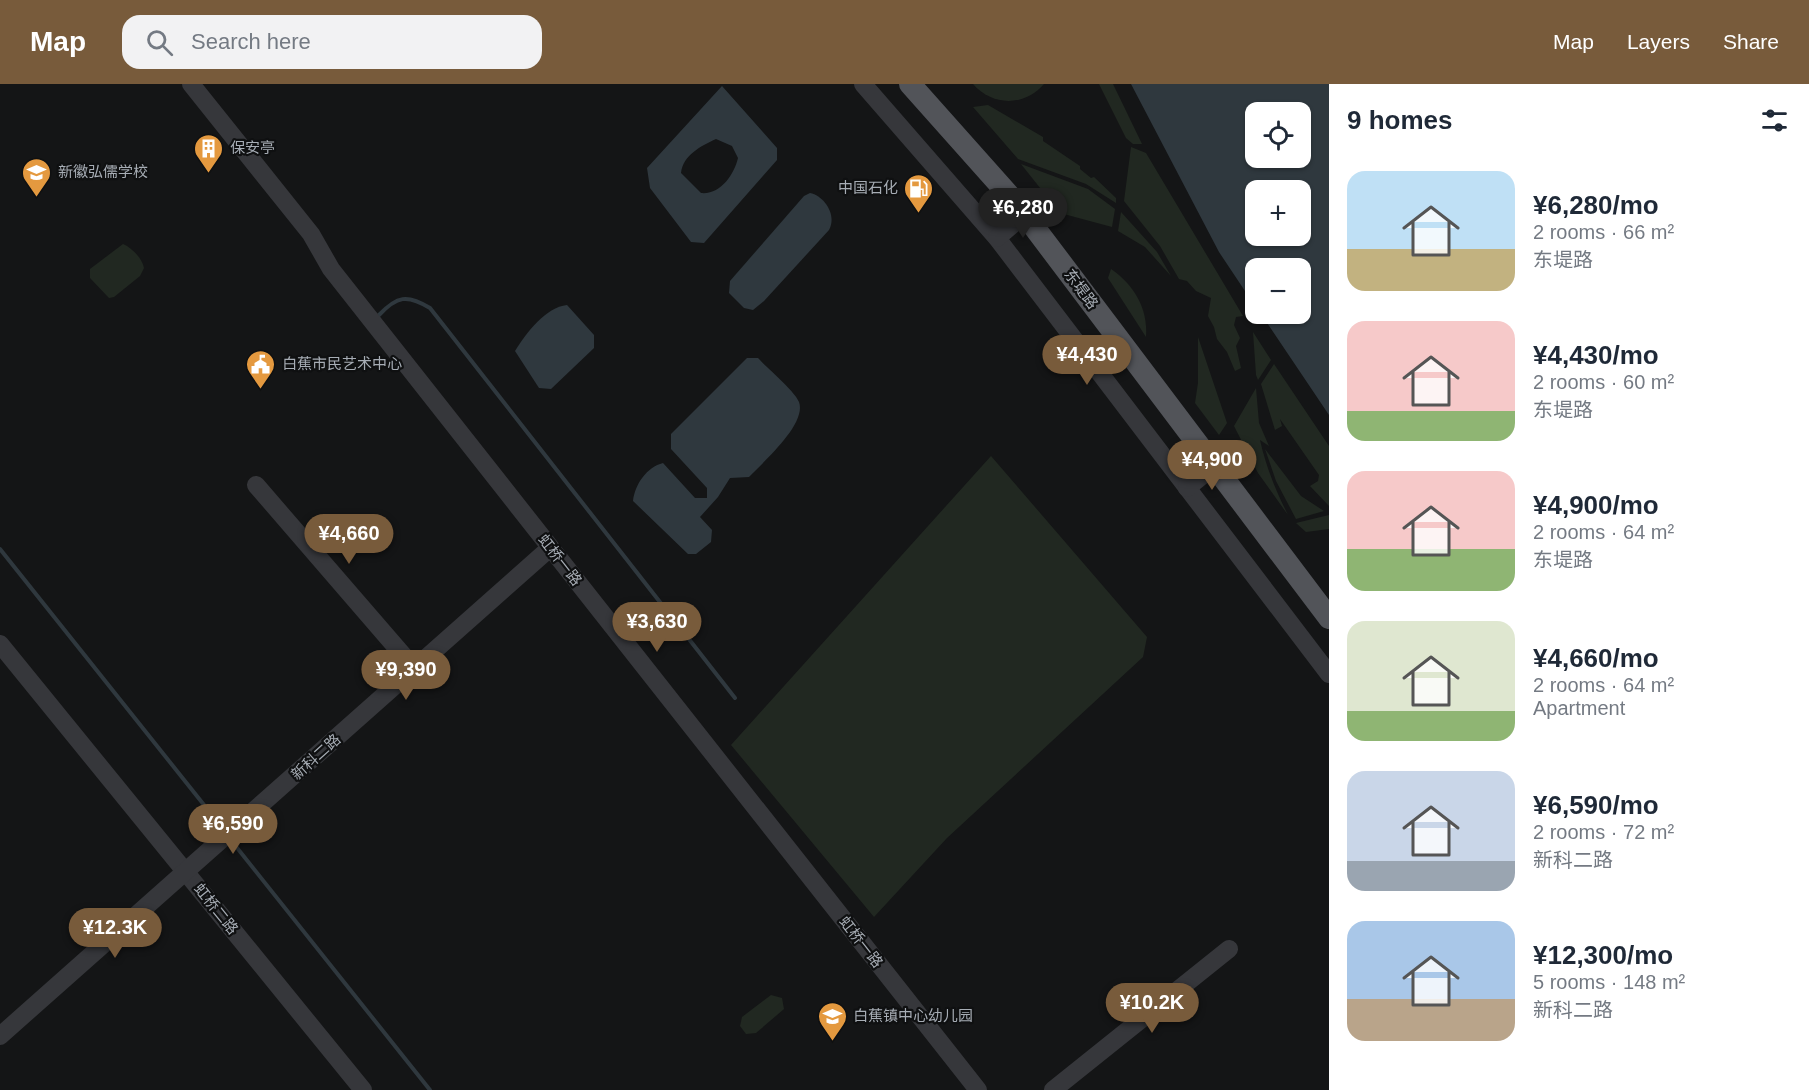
<!DOCTYPE html>
<html lang="en">
<head>
<meta charset="utf-8">
<style>
	:root { --surface:#fff; --page:#f2f2f3; --text:#1f2937; --muted:#747a83; --accent:#785b3b }
	body { margin:0; font-family:Arial,"Noto Sans SC",sans-serif; background:var(--page); color:var(--text); height:100vh; display:flex; flex-direction:column; font-size:22px; white-space:nowrap }
	* { box-sizing:border-box; margin:0 }
	p { font-size:20px; color:var(--muted) }
	.icon { flex:none; width:33px; height:33px; fill:none; stroke:currentColor; stroke-width:2; stroke-linecap:round; stroke-linejoin:round }
	.map { position:relative; flex:1; overflow:hidden }
	.sheet { display:flex; flex-direction:column; background:var(--surface); width:480px }
	.sheet>* { flex:none }
	.buttons { position:absolute; left:1245px; top:18px; display:grid; gap:12px }
	.buttons a { display:grid; place-items:center; width:66px; height:66px; border-radius:12px; background:var(--surface); box-shadow:0 2px 4px #0004; font-size:30px }
	.price { position:absolute; translate:-50% -51px; padding:0 14px; border-radius:21px; background:var(--accent); color:#fff; font-size:20px; line-height:39px; filter:drop-shadow(0 2px 3px #0008) }
	.price::after { content:''; position:absolute; left:50%; top:36px; width:18px; height:14px; margin-left:-9px; background:inherit; clip-path:polygon(0 0,100% 0,50% 100%) }
	.price.on { background:#222; color:#fff }
	ul { padding:0; list-style:none }
	li { display:flex; align-items:center; gap:18px; height:150px; padding:0 18px }
	li span { display:grid; place-items:center; flex:none; width:168px; height:120px; border-radius:18px; color:#555 }
	li>.icon { margin-inline-start:auto }
	span .icon { width:72px; height:72px; fill:#fffc; stroke-width:1 }
	li b { font-size:26px }
	h2 { display:flex; justify-content:space-between; align-items:center; height:72px; padding:0 18px; font-size:26px }
	header { display:flex; align-items:center; gap:36px; box-sizing:border-box; height:84px; padding:0 30px; background:var(--accent); color:#fff }
	header strong { font-size:28px }
	nav { display:flex; gap:33px; margin-inline-start:auto; font-size:21px }
	.search { width:420px; height:54px; background:var(--page); display:flex; align-items:center; gap:15px; box-sizing:border-box; padding:0 21px; border-radius:18px; color:var(--muted); font-size:22px }
	main { display:flex; flex:1; min-height:0 }
	.map>svg:first-child { display:block }
	.green { fill:#212821 }
	.water { fill:#2f383e; fill-rule:evenodd }
	.lines { fill:none; stroke-linecap:round; stroke-linejoin:round }
	.stream { stroke:#2f383e; stroke-width:4 }
	.minor { stroke:#36373b; stroke-width:18 }
	.major { stroke:#525459; stroke-width:22 }
	.labels { text-anchor:middle; stroke-width:4.5; stroke-linejoin:round; paint-order:stroke }
	.poi-label { font-size:15px; fill:#a7adb5; stroke:#0f1011; text-anchor:start }
	.street-label { font-size:15px; fill:#a7adb5; stroke:#0f1011 }
</style>
</head>
<body>
<header>
<strong>Map</strong>
<div class="search"><svg class="icon" aria-label="search" viewBox="0 0 24 24"><circle cx="10" cy="10" r="6"/><path d="M15 15l6 6"/></svg>Search here</div>
<nav><a>Map</a><a>Layers</a><a>Share</a></nav>
</header>
<main>
<div class="map">
<svg width="1329" height="1006" viewBox="0 0 1329 1006">
	<rect width="100%" height="100%" fill="#141516"/>
	<g class="green">
		<path d="M 973,0 L 1044,0 C 1024,23 992,22 973,0 Z"/>
		<polygon points="1099,0 1113,0 1142,60 1133,60 1126,54"/>
		<polygon points="988,21 1043,53 1043,57 1080,82 1080,85 1091,94 1094,93 1116,114 1116,119 1086,100 1018,75 973,23"/>
		<polygon points="1131,63 1146,69 1243,232 1236,233 1234,241 1240,254 1236,262 1241,284 1235,287 1227,268 1217,255 1214,243 1208,232 1211,214 1196,207 1187,197 1179,195 1160,162 1124,117"/>
		<polygon points="1021,80 1088,105 1115,125 1112,143 1060,129"/>
		<polygon points="1121,128 1157,168 1171,192 1145,163 1118,147"/>
		<path d="M 123,160 C 132,164 142,174 144,184 L 140,192 L 114,213 L 109,214 L 90,194 L 90,185 Z"/>
		<path d="M 1111,185 C 1134,201 1148,224 1146,253 L 1108,194 Z"/>
		<polygon points="1253,248 1271,276 1258,296 1256,291"/>
		<polygon points="1198,253 1227,339 1219,351 1195,319 1198,299"/>
		<polygon points="1274,280 1329,362 1329,422 1310,402 1318,397 1319,391 1280,335 1282,342 1275,346 1261,300"/>
		<path d="M 1256,304 L 1259,339 L 1269,362 L 1260,356 C 1266,383 1276,407 1288,431 L 1258,389 L 1234,342 Z"/>
		<polygon points="1265,365 1301,412 1324,427 1296,435 1276,397"/>
		<polygon points="991,372 1147,553 1143,573 947,754 874,833 731,661"/>
		<polygon points="1329,431 1329,445 1306,448 1296,439"/>
		<polygon points="771,911 782,914 784,925 756,949 746,950 740,942 742,933"/>
	</g>
	<g class="water">
		<path d="M 1131,0 L 1329,0 L 1329,331 L 1261,230 L 1300,230 L 1300,184 L 1256,184 L 1255,222 L 1219,168 ZM 1300,28 L 1300,74 L 1256,74 L 1256,28 ZM 1300,106 L 1300,152 L 1256,152 L 1256,106 Z"/>
		<path d="M 722,2 L 777,64 L 777,76 L 704,159 L 691,158 L 650,104 L 647,84 ZM 716,55 L 732,62 L 738,74 C 734,91 720,111 701,109 L 681,89 C 683,71 701,62 716,55 Z"/>
		<path d="M 810,109 C 825,112 837,132 829,146 L 764,217 L 753,226 L 744,224 L 729,209 L 730,197 L 804,112 Z"/>
		<path d="M 567,221 L 594,251 L 594,264 L 551,305 L 539,304 L 515,267 C 526,249 546,223 567,221 Z"/>
		<path d="M 747,274 L 758,274 C 767,284 795,307 799,318 C 807,340 763,378 749,393 L 730,394 L 718,413 L 700,433 L 712,446 L 711,458 L 696,470 L 688,470 L 633,417 C 635,400 647,383 663,379 L 695,414 L 707,414 L 707,404 L 671,365 L 671,350 Z"/>
	</g>
	<g class="lines">
		<g class="stream">
			<path d="M 379,231 C 397,212 407,210 430,224 L 735,614"/>
			<polyline points="0,465 224,746"/>
			<polyline points="230,755 430,1006"/>
		</g>
		<g class="minor">
			<polyline points="191,0 311,150 331,185 978,1006"/>
			<polyline points="863,0 997,154 1329,590"/>
			<polyline points="997,154 1025,130"/>
			<polyline points="256,401 415,585"/>
			<polyline points="1187,404 1214,382"/>
			<polyline points="0,560 363,1006"/>
			<polyline points="0,952 550,464"/>
			<polyline points="1053,1006 1229,865"/>
		</g>
		<polyline class="major" points="910,0 1016,119 1329,534"/>
	</g>
	<defs>
		<symbol id="building-pin" viewBox="-11 -11 22 30"><path d="M0 17L-7.5 6A9.5 9.5 0 1 1 7.5 6Z" fill="#e4993f" stroke="#0f1011"/><path d="M-4-6H4V6H1V3H-1V6H-4ZM-2.5-4.3h1.7v1.8h-1.7ZM.8-4.3h1.7v1.8H.8ZM-2.5-1h1.7V.8h-1.7ZM.8-1h1.7V.8H.8Z" fill="#fff"/></symbol>
		<symbol id="school-pin" viewBox="-11 -11 22 30"><path d="M0 17L-7.5 6A9.5 9.5 0 1 1 7.5 6Z" fill="#e4993f" stroke="#0f1011"/><path d="M0-5L7-2L0 1L-7-2ZM-4 1L0 2.5L4 1V4Q0 6-4 4Z" fill="#fff"/></symbol>
		<symbol id="fuel-pin" viewBox="-11 -11 22 30"><path d="M0 17L-7.5 6A9.5 9.5 0 1 1 7.5 6Z" fill="#e4993f" stroke="#0f1011"/><path d="M-5.5-6h7V0h2V4h1.3V-2.5L3-4.5l.8-.8L6-3V5H2.5V1h-1V6h-7ZM-4.2-4.7v3.2H.2V-4.7Z" fill="#fff"/></symbol>
		<symbol id="civic-pin" viewBox="-11 -11 22 30"><path d="M0 17L-7.5 6A9.5 9.5 0 1 1 7.5 6Z" fill="#e4993f" stroke="#0f1011"/><path d="M-.6-6.5H3V-4.5H.6V-3L4-1V1h2V6H-6V1h2V-1L-.6-3ZM-1.2 2.5V6h2.4V2.5Z" fill="#fff"/></symbol>
	</defs>
	<g fill-rule="evenodd">
		<use href="#building-pin" x="192" y="48" width="33" height="45"/>
		<use href="#school-pin" x="20" y="72" width="33" height="45"/>
		<use href="#fuel-pin" x="902" y="88" width="33" height="45"/>
		<use href="#civic-pin" x="244" y="264" width="33" height="45"/>
		<use href="#school-pin" x="816" y="916" width="33" height="45"/>
	</g>
	<g class="labels">
		<g class="poi-label">
			<text x="230" y="69">保安亭</text>
			<text x="58" y="93">新徽弘儒学校</text>
			<text x="898" y="109" text-anchor="end">中国石化</text>
			<text x="282" y="285">白蕉市民艺术中心</text>
			<text x="853" y="937">白蕉镇中心幼儿园</text>
		</g>
		<g class="street-label">
			<text transform="translate(1081 205) rotate(53)" y="5">东堤路</text>
			<text transform="translate(560 476) rotate(52)" y="5">虹桥一路</text>
			<text transform="translate(316 673) rotate(-42)" y="5">新科二路</text>
			<text transform="translate(216 825) rotate(51)" y="5">虹桥二路</text>
			<text transform="translate(861 858) rotate(52)" y="5">虹桥一路</text>
		</g>
	</g>
</svg>
<div class="buttons">
<a><svg class="icon" aria-label="locate" viewBox="0 0 24 24"><circle cx="12" cy="12" r="6"/><path d="M12 2v4M12 18v4M2 12h4M18 12h4"/></svg></a>
<a>+</a>
<a>−</a>
</div>
<b class="price on" style="left:1023px;top:155px">¥6,280</b>
<b class="price" style="left:1087px;top:302px">¥4,430</b>
<b class="price" style="left:1212px;top:407px">¥4,900</b>
<b class="price" style="left:349px;top:481px">¥4,660</b>
<b class="price" style="left:657px;top:569px">¥3,630</b>
<b class="price" style="left:406px;top:617px">¥9,390</b>
<b class="price" style="left:233px;top:771px">¥6,590</b>
<b class="price" style="left:115px;top:875px">¥12.3K</b>
<b class="price" style="left:1152px;top:950px">¥10.2K</b>
</div>
<section class="sheet">
<h2>9 homes<svg class="icon" aria-label="filters" viewBox="0 0 24 24"><path d="M4 7h16M4 17h16"/><circle cx="9" cy="7" r="2"/><circle cx="15" cy="17" r="2"/></svg></h2>
<ul>
<li><span style="background:linear-gradient(#bfe0f5 65%,#c2b280 0)"><svg class="icon" aria-label="home" viewBox="0 0 24 24"><path d="M3 11l9-7 9 7M6 9v11h12V9"/></svg></span><div><b>¥6,280/mo</b><p>2 rooms · 66 m²</p><p>东堤路</p></div></li>
<li><span style="background:linear-gradient(#f6c9c9 75%,#8fb573 0)"><svg class="icon" aria-label="home" viewBox="0 0 24 24"><path d="M3 11l9-7 9 7M6 9v11h12V9"/></svg></span><div><b>¥4,430/mo</b><p>2 rooms · 60 m²</p><p>东堤路</p></div></li>
<li><span style="background:linear-gradient(#f6c9c9 65%,#8fb573 0)"><svg class="icon" aria-label="home" viewBox="0 0 24 24"><path d="M3 11l9-7 9 7M6 9v11h12V9"/></svg></span><div><b>¥4,900/mo</b><p>2 rooms · 64 m²</p><p>东堤路</p></div></li>
<li><span style="background:linear-gradient(#dfe7d0 75%,#8fb573 0)"><svg class="icon" aria-label="home" viewBox="0 0 24 24"><path d="M3 11l9-7 9 7M6 9v11h12V9"/></svg></span><div><b>¥4,660/mo</b><p>2 rooms · 64 m²</p><p>Apartment</p></div></li>
<li><span style="background:linear-gradient(#c9d6e8 75%,#9aa5b1 0)"><svg class="icon" aria-label="home" viewBox="0 0 24 24"><path d="M3 11l9-7 9 7M6 9v11h12V9"/></svg></span><div><b>¥6,590/mo</b><p>2 rooms · 72 m²</p><p>新科二路</p></div></li>
<li><span style="background:linear-gradient(#a9c7e8 65%,#b9a48a 0)"><svg class="icon" aria-label="home" viewBox="0 0 24 24"><path d="M3 11l9-7 9 7M6 9v11h12V9"/></svg></span><div><b>¥12,300/mo</b><p>5 rooms · 148 m²</p><p>新科二路</p></div></li>
</ul>
</section>
</main>
</body>
</html>
